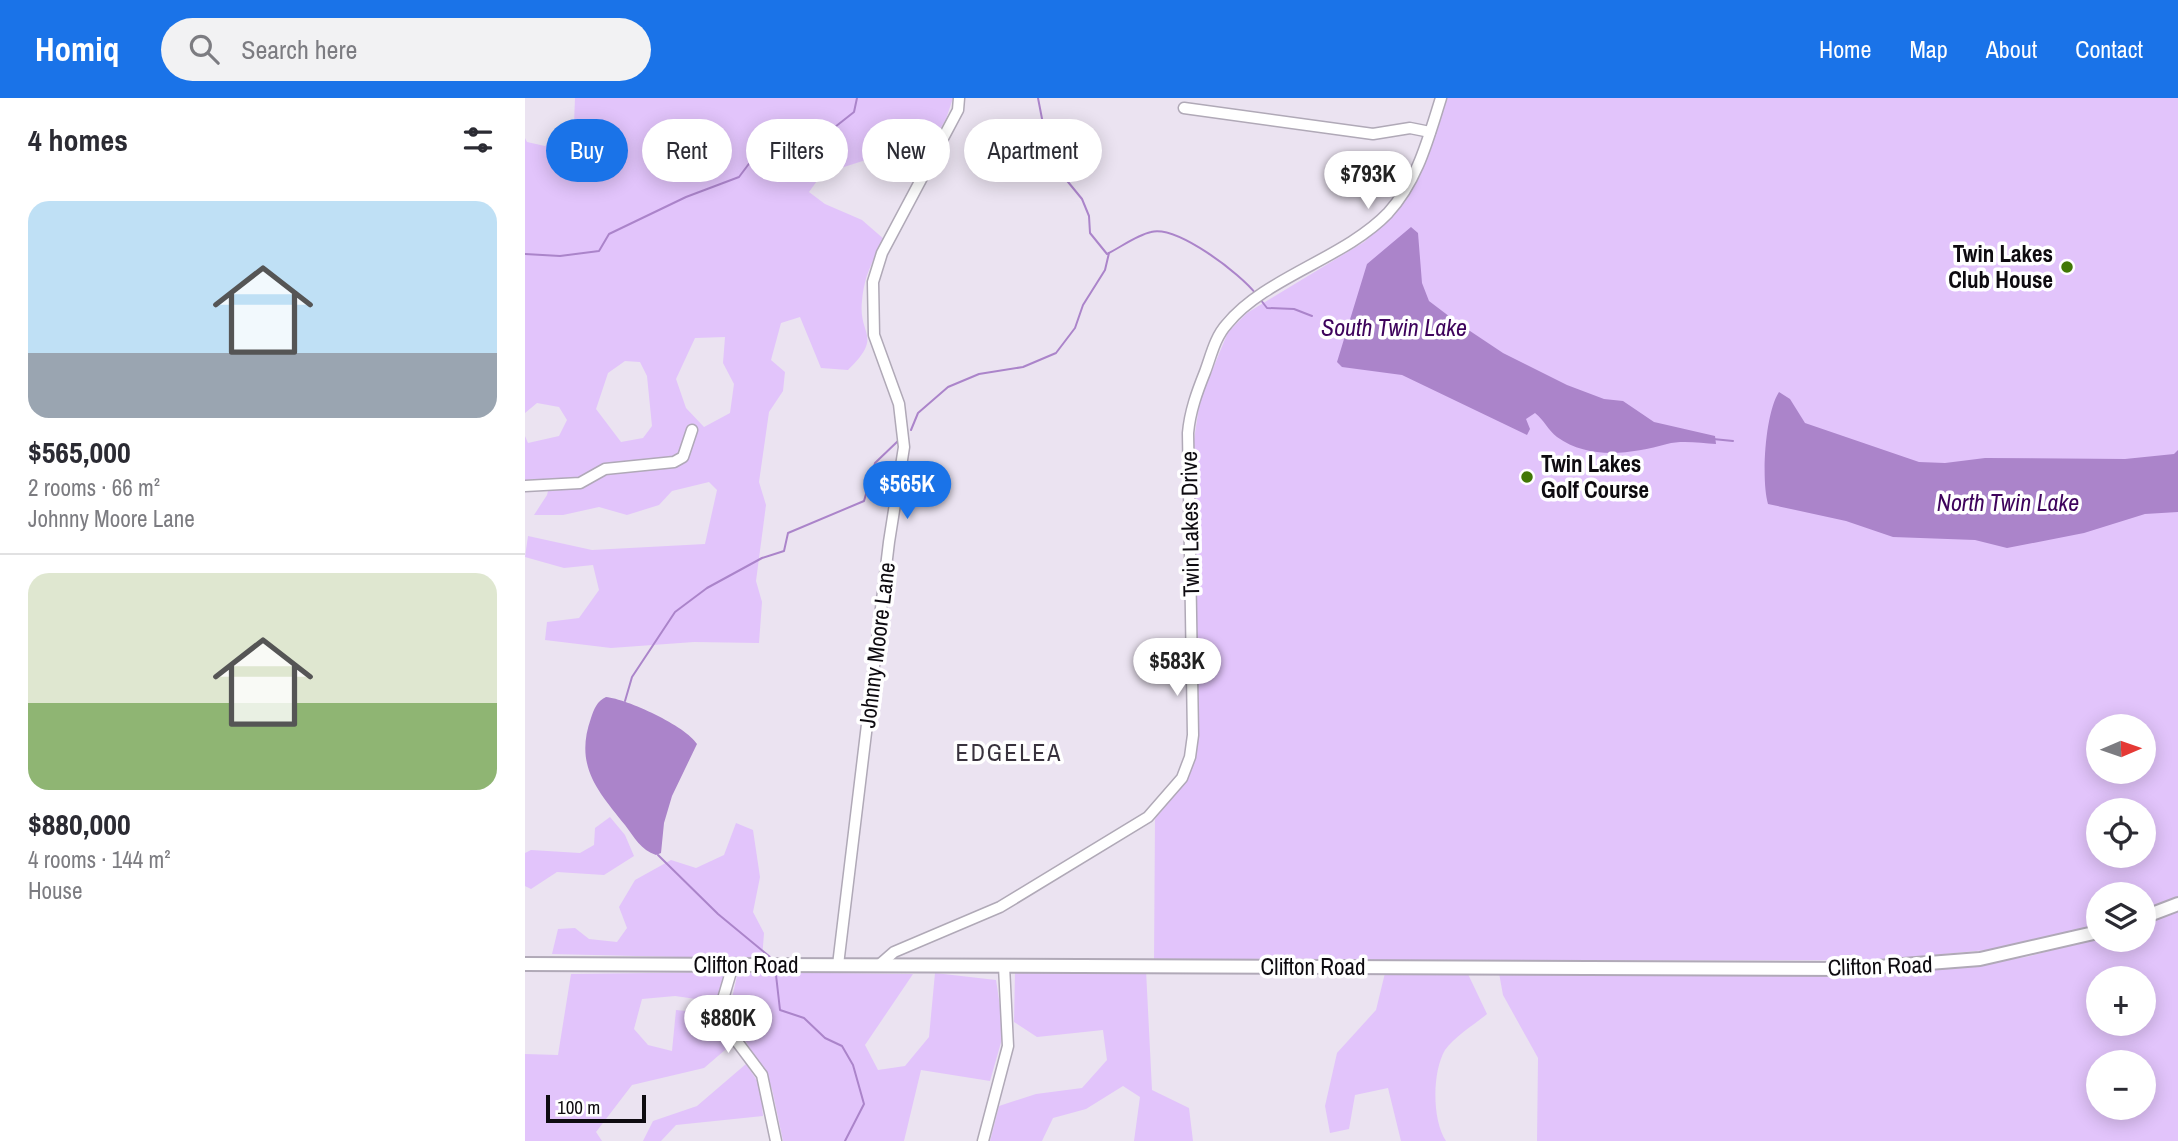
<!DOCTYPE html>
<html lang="en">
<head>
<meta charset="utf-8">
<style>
	:root { --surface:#fff; --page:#f2f2f3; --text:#2b2b33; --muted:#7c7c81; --line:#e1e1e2; --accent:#1a73e8 }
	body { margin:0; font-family:"Archivo Narrow",sans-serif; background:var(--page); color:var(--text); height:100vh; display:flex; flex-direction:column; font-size:26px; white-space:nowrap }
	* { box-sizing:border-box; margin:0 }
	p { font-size:23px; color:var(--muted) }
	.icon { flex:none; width:38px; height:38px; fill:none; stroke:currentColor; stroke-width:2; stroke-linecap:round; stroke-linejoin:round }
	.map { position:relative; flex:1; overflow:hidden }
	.drawer { display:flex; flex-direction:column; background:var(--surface); width:525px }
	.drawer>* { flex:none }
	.banner { position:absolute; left:21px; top:21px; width:665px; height:63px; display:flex; gap:14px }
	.needle { width:46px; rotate:88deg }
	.buttons { position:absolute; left:1561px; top:616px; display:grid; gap:14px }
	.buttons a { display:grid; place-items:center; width:70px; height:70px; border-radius:50%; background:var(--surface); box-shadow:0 4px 18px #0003; font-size:35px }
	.scale { position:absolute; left:21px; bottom:18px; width:100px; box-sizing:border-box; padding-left:7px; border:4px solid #0e0b10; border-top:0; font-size:19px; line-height:24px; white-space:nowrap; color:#0e0b10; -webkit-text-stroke:5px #fff; paint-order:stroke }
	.price { position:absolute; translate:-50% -60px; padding:0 16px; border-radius:24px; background:#fff; color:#222; font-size:23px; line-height:46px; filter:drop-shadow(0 2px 4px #0008) }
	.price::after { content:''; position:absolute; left:50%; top:42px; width:21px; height:16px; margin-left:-10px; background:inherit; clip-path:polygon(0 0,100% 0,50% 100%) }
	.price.current { background:var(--accent); color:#fff }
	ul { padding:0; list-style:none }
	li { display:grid; align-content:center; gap:14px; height:371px; padding:0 28px }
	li+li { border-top:2px solid var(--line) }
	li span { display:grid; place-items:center; height:217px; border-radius:21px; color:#555 }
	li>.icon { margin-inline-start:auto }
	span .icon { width:126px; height:126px; fill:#fffc; stroke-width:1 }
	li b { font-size:30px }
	h2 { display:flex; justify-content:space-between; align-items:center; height:84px; padding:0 28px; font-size:30px }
	.chip { padding:0 24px; border-radius:32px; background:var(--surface); box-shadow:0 4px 18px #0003; font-size:24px; line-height:63px }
	.chip.current { background:var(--accent); color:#fff }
	header { display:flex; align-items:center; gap:42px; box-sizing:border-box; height:98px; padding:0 35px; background:var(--accent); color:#fff }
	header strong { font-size:33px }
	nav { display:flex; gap:38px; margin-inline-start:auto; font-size:24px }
	.search { width:490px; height:63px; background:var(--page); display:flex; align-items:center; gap:18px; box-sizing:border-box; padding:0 24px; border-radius:38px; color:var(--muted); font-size:26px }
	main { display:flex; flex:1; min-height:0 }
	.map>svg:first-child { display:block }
	.green { fill:#e2c4fb; fill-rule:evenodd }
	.water { fill:#ab84ca }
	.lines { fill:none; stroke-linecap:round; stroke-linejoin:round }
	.stream { stroke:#ab84ca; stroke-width:2 }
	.minor-casing { stroke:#b0a9b7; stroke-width:13 }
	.major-casing { stroke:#b0a9b7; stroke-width:16 }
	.minor { stroke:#fff; stroke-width:10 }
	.major { stroke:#fff; stroke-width:12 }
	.poi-dot { fill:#417706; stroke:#fff; stroke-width:2.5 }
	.labels { text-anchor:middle; stroke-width:7; stroke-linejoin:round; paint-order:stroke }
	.poi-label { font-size:23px; font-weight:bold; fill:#0e0b10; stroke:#fff; text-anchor:end }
	.street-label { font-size:23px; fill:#0e0b10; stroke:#fff }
	.water-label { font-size:24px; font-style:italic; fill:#3e035c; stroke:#fff }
	.neighbourhood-label { font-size:24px; letter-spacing:2px; fill:#38323d; stroke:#fff }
</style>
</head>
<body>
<header>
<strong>Homiq</strong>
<div class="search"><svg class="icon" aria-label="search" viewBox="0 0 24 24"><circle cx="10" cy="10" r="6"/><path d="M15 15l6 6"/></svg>Search here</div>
<nav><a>Home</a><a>Map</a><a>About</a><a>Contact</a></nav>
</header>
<main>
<section class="drawer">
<h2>4 homes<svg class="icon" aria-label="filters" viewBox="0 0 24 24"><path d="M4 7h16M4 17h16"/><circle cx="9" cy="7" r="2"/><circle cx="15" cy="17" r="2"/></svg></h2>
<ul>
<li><span style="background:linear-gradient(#bfe0f5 70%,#9aa5b1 0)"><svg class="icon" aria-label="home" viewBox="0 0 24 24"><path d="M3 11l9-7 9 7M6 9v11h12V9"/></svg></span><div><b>$565,000</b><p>2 rooms · 66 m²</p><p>Johnny Moore Lane</p></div></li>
<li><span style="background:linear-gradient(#dfe7d0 60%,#8fb573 0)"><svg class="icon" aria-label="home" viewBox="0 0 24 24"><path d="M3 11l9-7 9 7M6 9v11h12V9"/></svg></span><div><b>$880,000</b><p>4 rooms · 144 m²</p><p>House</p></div></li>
</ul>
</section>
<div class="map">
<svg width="1653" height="1043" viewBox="0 0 1653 1043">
	<rect width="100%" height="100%" fill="#ebe3f1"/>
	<g class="green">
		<path d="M 50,0 L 428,0 L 421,21 L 387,79 L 364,79 L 344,61 L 297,76 L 284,94 L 300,106 L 337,122 L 360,142 C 347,162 339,179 337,203 C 333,238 359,237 323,272 L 296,270 L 275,219 L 256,225 L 246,262 L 260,274 L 258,293 L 244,314 L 234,384 L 241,407 L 231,483 L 237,504 L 234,545 L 169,544 L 86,550 L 20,542 L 22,524 L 54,520 L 74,492 L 68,467 L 39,470 L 0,459 L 3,438 L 67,452 L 180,446 L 192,392 L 184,384 L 147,393 L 134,407 L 102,417 L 74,409 L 38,417 L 9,417 L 22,397 L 26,381 L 7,381 L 0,391 L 0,338 L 3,345 L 34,338 L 42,322 L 34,309 L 12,305 L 0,315 L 0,40 L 2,44 L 20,48 L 49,26 ZM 200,239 L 198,265 L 209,286 L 205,315 L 179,329 L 161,310 L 151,281 L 170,240 ZM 100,263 L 115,264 L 122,278 L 127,328 L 118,340 L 96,344 L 71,311 L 83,275 Z"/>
		<path d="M 922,0 L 1653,0 L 1653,799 L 1619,812 L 1619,796 L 1573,796 L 1573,827 L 1471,851 L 1358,862 L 812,863 L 768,860 L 629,863 L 630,721 L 660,684 L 669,662 L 674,636 L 668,349 L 675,302 L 703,234 L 722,215 L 839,144 L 874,111 L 895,78 ZM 1573,628 L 1619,628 L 1619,674 L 1573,674 ZM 1573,712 L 1619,712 L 1619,758 L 1573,758 Z"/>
		<polygon points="85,719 100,737 109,758 79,777 32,774 6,791 0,788 0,755 6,752 55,755 69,747 70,730"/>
		<polygon points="211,725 228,732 235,779 228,814 239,835 237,861 27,856 33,831 50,830 64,841 92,844 102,830 94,809 110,782 146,762 171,770 199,757"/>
		<path d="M 1653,813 L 1653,1043 L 1012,1043 L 1013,960 L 978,897 L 974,875 L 1382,876 L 1501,859 L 1573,840 L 1619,842 L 1619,827 ZM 1573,880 L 1619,880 L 1619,926 L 1573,926 ZM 1573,964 L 1619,964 L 1619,1010 L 1573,1010 Z"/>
		<polygon points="621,872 627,992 664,1010 668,1043 609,1043 615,999 598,988 561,1011 528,1020 517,1043 465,1043 474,1008 511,996 557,990 582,962 578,932 512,939 489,924 490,874"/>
		<polygon points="201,874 192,904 150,898 117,901 109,931 123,947 147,953 151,912 192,916 207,946 179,970 107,987 71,1034 77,1043 0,1043 0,956 33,957 46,876"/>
		<polygon points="213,874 388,876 340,947 353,972 380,968 404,939 410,875 471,882 479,934 465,983 396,972 379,1043 258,1043 247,991 204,913"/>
		<path d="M 942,874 L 962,916 C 950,926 929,939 920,952 C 907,974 907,1022 921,1043 L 876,1043 L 863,990 L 830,997 L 824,1031 L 805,1035 L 800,1008 L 812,955 L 851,912 L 860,875 Z"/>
		<polygon points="221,966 235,987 238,1018 151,1027 136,1043 118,1043 128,1023 172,1008"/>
	</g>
	<g class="water">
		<path d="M 886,129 L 893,135 L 897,185 L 904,203 L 933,225 L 978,255 L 1042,287 L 1079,301 L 1098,303 L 1129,324 L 1190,338 L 1191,346 C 1176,345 1156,342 1142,346 C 1106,356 1064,362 1032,339 C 1023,332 1019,322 1010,315 L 1001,321 L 1005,331 L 1002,337 L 877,277 L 817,269 L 812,264 L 842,166 Z"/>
		<path d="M 1254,294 L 1265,301 L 1280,325 L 1394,364 L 1420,365 L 1460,360 L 1600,361 L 1649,356 L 1653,352 L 1653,414 L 1620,416 L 1559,435 L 1482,450 L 1450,442 L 1368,439 L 1321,423 L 1243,406 C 1236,382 1240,315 1254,294 Z"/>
		<path d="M 81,599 C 102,601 161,628 172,646 L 147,698 L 139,725 L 136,755 L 131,757 C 116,752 109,739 100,727 C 73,693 49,668 66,620 C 69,611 72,603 81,599 Z"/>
	</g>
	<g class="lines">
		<g class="stream">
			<path d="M 513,0 L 519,31 L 533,54 L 539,79 L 557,101 L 564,118 L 565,135 L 582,156 C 596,149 612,137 626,134 C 652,127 716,176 731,196"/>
			<polyline points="0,156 35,158 74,153 84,136 161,99 214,79 232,55 250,54 264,59 296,40 329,14 332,0"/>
			<polyline points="735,201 742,210 769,211 787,218"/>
			<polyline points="386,332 393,315 423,289 454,276 498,269 531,255 550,230 558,207 580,172 584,155"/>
			<polyline points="1188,341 1208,343"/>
			<polyline points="100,603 107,579 150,514 182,490 237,460 259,453 263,435 339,403 350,365 374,342"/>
			<polyline points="133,757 193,816 245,859"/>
			<polyline points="251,877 255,912 279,920 300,940 317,948 328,967 339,1006 320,1043"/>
		</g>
		<defs>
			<g id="minor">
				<polyline points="659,10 848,36 885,30 905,34"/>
				<polyline points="0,388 55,385 80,371 149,364 158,359 167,332"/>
				<polyline points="208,867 198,901 199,914 210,941 237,977 251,1043"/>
				<polyline points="313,867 364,444 379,349 374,306 349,237 348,184 357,155 433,12 434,0"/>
				<path d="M 353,868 L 369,854 L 475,809 L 623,719 L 657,680 L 665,659 L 668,637 L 663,335 C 665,313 672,294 680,274 C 686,258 690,239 702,226 C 739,180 820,160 863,115 C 893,82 903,41 916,0"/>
				<polyline points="458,1043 483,948 479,868"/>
			</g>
			<g id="major">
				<polyline points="1619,819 1653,806"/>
				<polyline points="0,866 1327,871 1455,861 1573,834"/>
			</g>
		</defs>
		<use href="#minor" class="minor-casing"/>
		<use href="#major" class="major-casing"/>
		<use href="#minor" class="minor"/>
		<use href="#major" class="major"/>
	</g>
	<g class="poi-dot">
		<circle cx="1542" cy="169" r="7"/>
		<circle cx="1002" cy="379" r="7"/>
	</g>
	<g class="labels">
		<g class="poi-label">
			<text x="1528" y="164">Twin Lakes<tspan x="1528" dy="26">Club House</tspan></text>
			<text x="1016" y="374" text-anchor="start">Twin Lakes<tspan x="1016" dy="26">Golf Course</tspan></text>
		</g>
		<g class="street-label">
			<text transform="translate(665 426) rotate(-91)" y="8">Twin Lakes Drive</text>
			<text transform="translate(352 547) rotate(-83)" y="8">Johnny Moore Lane</text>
			<text x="221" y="875">Clifton Road</text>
			<text transform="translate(1355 868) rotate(-2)" y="8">Clifton Road</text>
			<text x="788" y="877">Clifton Road</text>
		</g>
		<g class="water-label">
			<text x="869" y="238">South Twin Lake</text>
			<text x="1483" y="413">North Twin Lake</text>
		</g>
		<g class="neighbourhood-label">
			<text x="484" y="663">EDGELEA</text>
		</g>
	</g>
</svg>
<div class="buttons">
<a><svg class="needle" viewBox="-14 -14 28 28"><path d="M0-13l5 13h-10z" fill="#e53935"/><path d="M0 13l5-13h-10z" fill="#7c7c81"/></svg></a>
<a><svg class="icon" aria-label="locate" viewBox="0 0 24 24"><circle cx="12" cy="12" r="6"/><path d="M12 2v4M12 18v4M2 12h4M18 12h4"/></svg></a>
<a><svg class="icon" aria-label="layers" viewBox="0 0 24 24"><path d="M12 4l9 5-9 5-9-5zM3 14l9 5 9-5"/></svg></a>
<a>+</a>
<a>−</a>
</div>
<div class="scale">100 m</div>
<b class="price" style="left:843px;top:113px">$793K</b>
<b class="price current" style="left:382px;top:423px">$565K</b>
<b class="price" style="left:652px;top:600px">$583K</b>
<b class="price" style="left:203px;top:957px">$880K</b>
<div class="banner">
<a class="chip current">Buy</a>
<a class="chip">Rent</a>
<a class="chip">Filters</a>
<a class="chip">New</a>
<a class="chip">Apartment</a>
</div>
</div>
</main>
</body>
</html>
